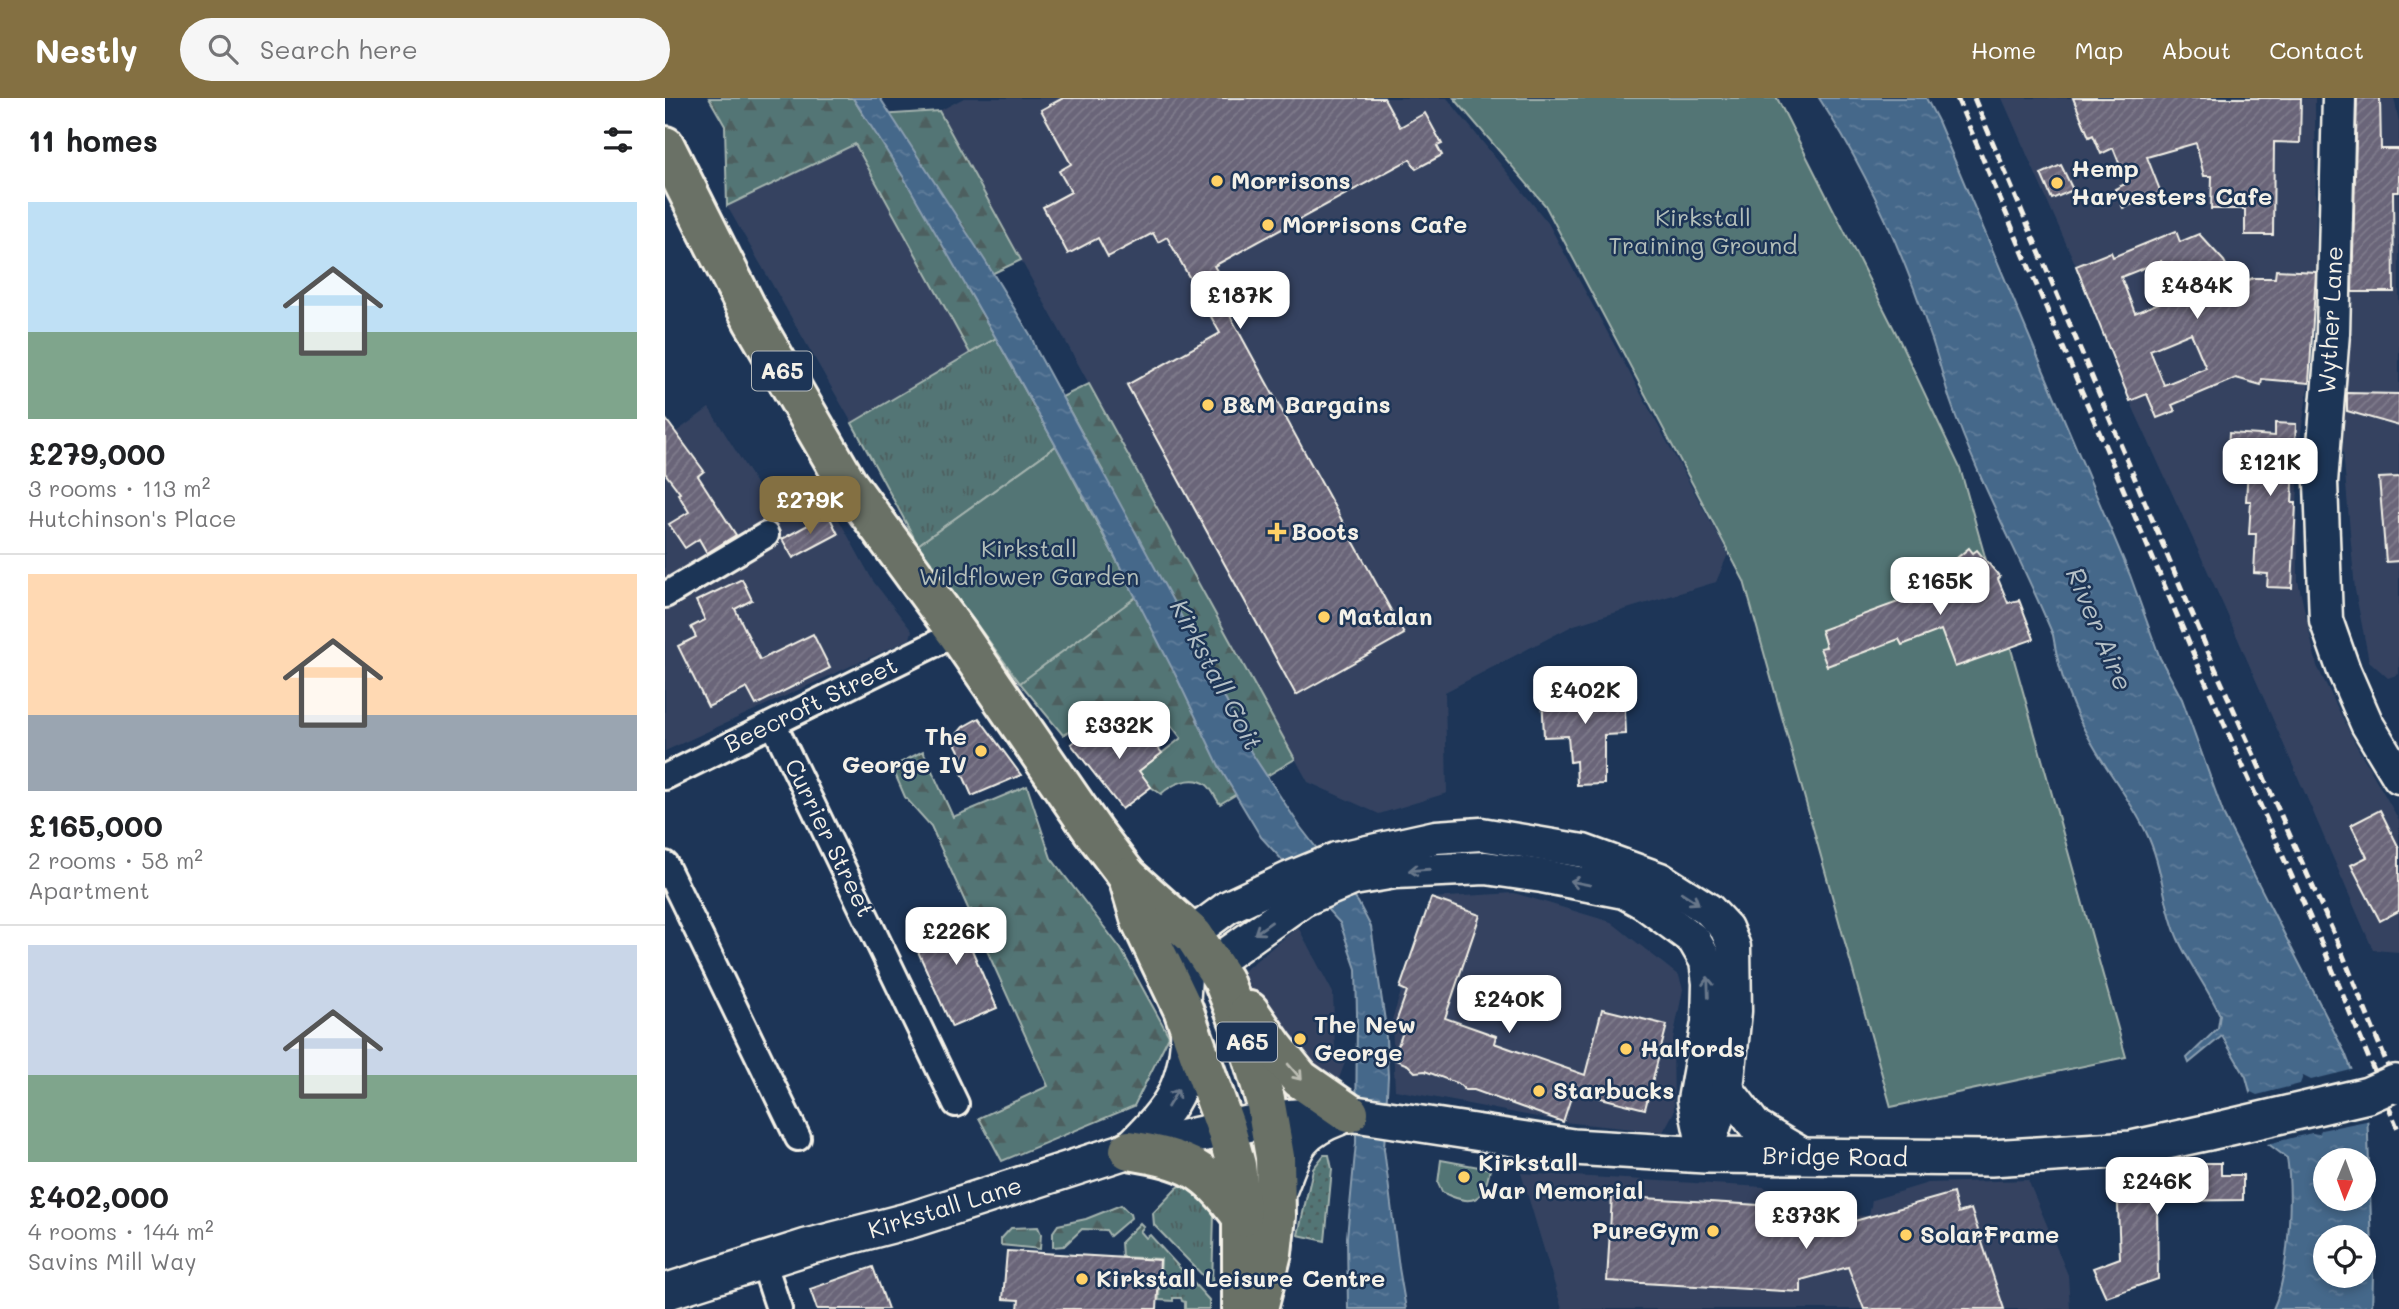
<!DOCTYPE html>
<html lang="en">
<head>
<meta charset="utf-8">
<style>
	:root { --surface:#fff; --page:#f6f6f6; --text:#202124; --muted:#757577; --line:#e0e0e0; --accent:#847042 }
	body { margin:0; font-family:Mali,sans-serif; background:var(--page); color:var(--text); height:100vh; display:flex; flex-direction:column; font-size:26px; white-space:nowrap }
	* { box-sizing:border-box; margin:0 }
	p { font-size:23px; color:var(--muted) }
	.icon { flex:none; width:38px; height:38px; fill:none; stroke:currentColor; stroke-width:2; stroke-linecap:round; stroke-linejoin:round }
	.map { position:relative; flex:1; overflow:hidden }
	.panel { display:flex; flex-direction:column; background:var(--surface); width:665px }
	.panel>* { flex:none }
	.needle { width:46px; rotate:181deg }
	.controls { position:absolute; left:1648px; top:1050px; display:grid; gap:14px }
	.controls a { display:grid; place-items:center; width:63px; height:63px; border-radius:50%; background:var(--surface); box-shadow:0 4px 10px #0003; font-size:35px }
	.price { position:absolute; translate:-50% -60px; padding:0 16px; border-radius:14px; background:#fff; color:#222; font-size:23px; line-height:46px; filter:drop-shadow(0 2px 4px #0008) }
	.price::after { content:''; position:absolute; left:50%; top:42px; width:21px; height:16px; margin-left:-10px; background:inherit; clip-path:polygon(0 0,100% 0,50% 100%) }
	.price.active { background:var(--accent); color:#fff }
	ul { padding:0; list-style:none }
	li { display:grid; align-content:center; gap:14px; height:371px; padding:0 28px }
	li+li { border-top:2px solid var(--line) }
	li span { display:grid; place-items:center; height:217px; border-radius:0px; color:#555 }
	li>.icon { margin-inline-start:auto }
	span .icon { width:126px; height:126px; fill:#fffc; stroke-width:1 }
	li b { font-size:30px }
	h2 { display:flex; justify-content:space-between; align-items:center; height:84px; padding:0 28px; font-size:30px }
	header { display:flex; align-items:center; gap:42px; box-sizing:border-box; height:98px; padding:0 35px; background:var(--accent); color:#fff }
	header strong { font-size:33px }
	nav { display:flex; gap:38px; margin-inline-start:auto; font-size:24px }
	.search { width:490px; height:63px; background:var(--page); display:flex; align-items:center; gap:18px; box-sizing:border-box; padding:0 24px; border-radius:38px; color:var(--muted); font-size:26px }
	main { display:flex; flex:1; min-height:0 }
	.map>svg:first-child { display:block }
	.built { fill:#344361 }
	.grass { fill:url(#grass-tufts); stroke:#a4b3ae; stroke-width:2 }
	.forest { fill:url(#forest-firs); stroke:#a4b3ae; stroke-width:2 }
	.park { fill:#537575; stroke:#a4b3ae; stroke-width:2 }
	.garden { fill:url(#garden-dots); stroke:#a4b3ae; stroke-width:2 }
	.water { fill:url(#water-ripples); stroke:#8a9eb0; stroke-width:2; fill-rule:evenodd }
	.pier { fill:#1d3557 }
	.building { fill:url(#building-hatch); stroke:#f4f1e8; stroke-width:2; fill-rule:evenodd }
	.lines { fill:none; stroke-linecap:round; stroke-linejoin:round }
	.minor-casing { stroke:#f4f1e8; stroke-width:30 }
	.tertiary-casing { stroke:#f4f1e8; stroke-width:37 }
	.secondary-casing { stroke:#f4f1e8; stroke-width:40 }
	.primary-casing { stroke:#f4f1e8; stroke-width:44 }
	.minor { stroke:#1d3557; stroke-width:24 }
	.tertiary { stroke:#1d3557; stroke-width:32 }
	.secondary { stroke:#1d3557; stroke-width:35 }
	.primary { stroke:#6a7166; stroke-width:38 }
	.rail { stroke:#f4f1e8; stroke-width:5; stroke-dasharray:10 5; stroke-linecap:butt }
	.secondary-bridge-casing { stroke:#f4f1e8; stroke-width:40; stroke-linecap:butt }
	.secondary-bridge { stroke:#1d3557; stroke-width:35 }
	.oneway { stroke:#68778a }
	.oneway2 { stroke:#bdbeb4 }
	.poi-dot { fill:#ffd166; stroke:#1d3557; stroke-width:2.5 }
	.labels { text-anchor:middle; stroke-width:5; stroke-linejoin:round; paint-order:stroke }
	.shield { fill:#1d3557; stroke:#b4b9bc; stroke-width:2 }
	.shield-label { font-size:23px; font-weight:bold; fill:#f4f1e8 }
	.poi-label { font-size:24px; font-weight:bold; fill:#f4f1e8; stroke:#1d3557; text-anchor:start }
	.park-label { font-size:24px; fill:#b4bfba; stroke:#1d3557 }
	.street-label { font-size:24px; fill:#f4f1e8; stroke:#1d3557 }
	.water-label { font-size:26px; font-style:italic; fill:#b6c1c7; stroke:#1d3557 }
</style>
</head>
<body>
<header>
<strong>Nestly</strong>
<div class="search"><svg class="icon" aria-label="search" viewBox="0 0 24 24"><circle cx="10" cy="10" r="6"/><path d="M15 15l6 6"/></svg>Search here</div>
<nav><a>Home</a><a>Map</a><a>About</a><a>Contact</a></nav>
</header>
<main>
<section class="panel">
<h2>11 homes<svg class="icon" aria-label="filters" viewBox="0 0 24 24"><path d="M4 7h16M4 17h16"/><circle cx="9" cy="7" r="2"/><circle cx="15" cy="17" r="2"/></svg></h2>
<ul>
<li><span style="background:linear-gradient(#bfe0f5 60%,#7fa58c 0)"><svg class="icon" aria-label="home" viewBox="0 0 24 24"><path d="M3 11l9-7 9 7M6 9v11h12V9"/></svg></span><div><b>£279,000</b><p>3 rooms · 113 m²</p><p>Hutchinson's Place</p></div></li>
<li><span style="background:linear-gradient(#ffd9b3 65%,#9aa5b1 0)"><svg class="icon" aria-label="home" viewBox="0 0 24 24"><path d="M3 11l9-7 9 7M6 9v11h12V9"/></svg></span><div><b>£165,000</b><p>2 rooms · 58 m²</p><p>Apartment</p></div></li>
<li><span style="background:linear-gradient(#c9d6e8 60%,#7fa58c 0)"><svg class="icon" aria-label="home" viewBox="0 0 24 24"><path d="M3 11l9-7 9 7M6 9v11h12V9"/></svg></span><div><b>£402,000</b><p>4 rooms · 144 m²</p><p>Savins Mill Way</p></div></li>
</ul>
</section>
<div class="map">
<svg width="1734" height="1211" viewBox="0 0 1734 1211">
	<defs>
		<pattern id="grass-tufts" width="24" height="20" patternUnits="userSpaceOnUse" patternTransform="scale(1.75)"><rect width="24" height="20" fill="#537575"/><path d="M3 7l-1-3M5 7V3M7 7l1-3M15 17l-1-3M17 17v-4M19 17l1-3" fill="none" stroke="#4e5e5e"/></pattern>
		<pattern id="forest-firs" width="22" height="20" patternUnits="userSpaceOnUse" patternTransform="scale(1.75)"><rect width="22" height="20" fill="#537575"/><path d="M5 1l3.5 6h-7zM16 11l3.5 6h-7z" fill="#4e5e5e"/></pattern>
		<pattern id="garden-dots" width="8" height="8" patternUnits="userSpaceOnUse" patternTransform="scale(1.75)"><rect width="8" height="8" fill="#537575"/><path d="M2 2h.1M6 6h.1" fill="none" stroke="#4e5e5e" stroke-width="1.8" stroke-linecap="round"/></pattern>
		<pattern id="water-ripples" width="26" height="14" patternUnits="userSpaceOnUse" patternTransform="scale(1.75)"><rect width="26" height="14" fill="#44678a"/><path d="M2 4q2-2 4 0t4 0M15 11q2-2 4 0t4 0" fill="none" stroke="#607d9a"/></pattern>
		<pattern id="building-hatch" width="6" height="6" patternUnits="userSpaceOnUse" patternTransform="scale(1.75)"><rect width="6" height="6" fill="#6a6579"/><path d="M-1 1l2-2M0 6l6-6M5 7l2-2" fill="none" stroke="#807c8c"/></pattern>
	</defs>
	<rect width="100%" height="100%" fill="#1d3557"/>
	<filter id="ink" filterUnits="userSpaceOnUse"><feTurbulence type="fractalNoise" baseFrequency=".0143" numOctaves="2"/><feDisplacementMap in="SourceGraphic" scale="14" xChannelSelector="R" yChannelSelector="G"/><feConvolveMatrix kernelMatrix="1 2 1 2 8 2 1 2 1" color-interpolation-filters="sRGB"/></filter>
	<g filter="url(#ink)">
		<g class="built">
			<polygon points="299,0 782,0 883,125 1063,456 1051,484 909,527 780,594 782,695 714,716 643,684 274,13"/>
			<polygon points="1337,0 1650,0 1651,174 1644,285 1636,334 1632,406 1633,483 1652,568 1690,645 1734,722 1734,854 1708,852 1560,511 1465,303 1411,168"/>
			<polygon points="1684,0 1729,0 1734,24 1734,576 1723,580 1704,563 1690,492 1678,352 1686,194"/>
			<polygon points="190,46 305,255 187,325 62,108"/>
			<polygon points="44,310 110,416 154,386 208,483 247,533 245,541 0,653 0,342"/>
			<polygon points="849,795 946,824 1014,878 1018,891 1008,941 1009,1014 998,1034 898,1024 730,992 727,922 766,800"/>
			<polygon points="633,829 668,895 670,951 681,962 673,983 650,977 573,877"/>
			<polygon points="856,1075 1099,1089 1121,1102 1125,1115 1204,1118 1207,1102 1263,1085 1363,1082 1403,1177 1405,1211 897,1211"/>
		</g>
		<g class="grass">
			<polygon points="331,240 391,348 253,447 187,325"/>
			<polygon points="517,1087 542,1105 549,1117 547,1187 489,1127 488,1115 512,1090"/>
			<polygon points="475,1125 479,1129 475,1133 481,1140 485,1137 544,1202 544,1211 520,1211 520,1204 517,1203 516,1200 508,1200 508,1203 494,1202 496,1161 457,1159 456,1144"/>
		</g>
		<g class="forest">
			<polygon points="44,0 188,0 199,18 274,13 356,162 301,188 331,240 305,255 190,46 62,108 60,28"/>
			<path d="M 424,286 L 630,661 L 555,706 C 551,701 547,691 542,687 C 528,676 507,686 496,696 L 486,689 L 474,673 L 516,640 L 499,618 L 472,636 L 465,628 L 448,641 L 444,636 L 418,626 L 398,637 L 355,585 L 262,459 L 395,439 L 438,373 L 397,299 Z"/>
			<polygon points="258,653 288,719 362,688 386,760 456,851 504,938 469,1008 337,1063 314,1020 383,988 266,728 240,699 227,669"/>
			<polygon points="456,1107 465,1116 466,1120 445,1138 441,1132 417,1131 399,1148 388,1149 388,1134 393,1127 421,1121"/>
			<polygon points="373,1129 376,1136 375,1151 336,1147 336,1141 346,1130"/>
		</g>
		<g class="park">
			<polygon points="789,0 1112,0 1231,235 1295,370 1461,959 1226,1009 1079,483 880,107"/>
			<polygon points="391,348 471,499 355,585 253,447"/>
			<path d="M 776,1062 L 825,1071 C 819,1103 808,1110 777,1094 L 773,1085 Z"/>
		</g>
		<polygon class="garden" points="659,1057 664,1057 667,1071 660,1143 633,1137 648,1071"/>
		<g class="water">
			<polygon points="188,0 215,0 321,164 366,238 372,253 551,582 586,654 636,730 693,804 706,829 720,923 723,978 719,1051 734,1170 741,1211 683,1211 682,1139 691,1045 692,916 691,871 675,825 596,739 556,672 512,580 422,404 340,256 239,80"/>
			<path d="M 1154,0 L 1261,0 L 1273,23 L 1465,477 L 1495,560 L 1517,601 L 1560,720 L 1680,955 L 1702,1011 L 1708,1178 L 1707,1211 L 1608,1211 C 1624,1178 1628,1097 1622,1060 L 1598,1042 L 1581,979 L 1557,938 L 1524,965 L 1522,960 L 1553,930 L 1555,917 C 1543,890 1525,868 1513,841 C 1498,807 1498,768 1481,734 C 1466,703 1445,677 1428,647 C 1408,614 1394,575 1388,537 C 1355,458 1313,383 1285,302 C 1278,280 1273,258 1265,236 C 1238,154 1201,72 1154,0 ZM 1661,1062 L 1699,1062 L 1699,1101 L 1661,1101 ZM 1661,1139 L 1699,1139 L 1699,1178 L 1661,1178 Z"/>
		</g>
		<polygon class="pier" points="1690,971 1705,1010 1706,1022 1656,1032 1654,1036 1647,1035 1602,1046 1601,1049 1596,1045 1583,999 1586,994 1592,997 1635,986 1638,978 1646,982"/>
		<g class="building">
			<polygon points="398,0 719,0 735,29 760,15 777,46 772,48 777,57 751,71 745,61 549,168 555,178 546,183 739,536 631,597 462,287 555,235 502,139 493,144 488,135 443,159 433,140 403,156 378,109 406,94 394,73 406,66 376,12"/>
			<polygon points="1408,0 1636,0 1635,45 1609,44 1608,137 1580,137 1580,111 1546,111 1547,78 1539,78 1531,45 1482,59 1496,95 1458,110 1450,91 1462,85 1448,50 1436,56 1428,37 1424,39"/>
			<polygon points="1692,0 1715,0 1716,51 1734,51 1734,94 1728,94 1729,194 1687,194"/>
			<polygon points="1396,67 1408,92 1387,101 1376,76"/>
			<path d="M 1511,133 L 1515,144 L 1534,136 L 1559,163 L 1571,187 L 1588,180 L 1610,180 L 1611,172 L 1651,174 L 1644,285 L 1597,281 L 1596,287 L 1571,280 L 1507,307 L 1510,313 L 1492,320 L 1482,296 L 1465,303 L 1411,168 L 1446,154 L 1448,159 ZM 1496,163 L 1511,198 L 1470,215 L 1456,179 ZM 1526,235 L 1541,270 L 1499,287 L 1485,252 Z"/>
			<polygon points="1682,295 1734,296 1734,328 1682,313"/>
			<polygon points="0,320 39,373 33,378 71,437 42,455 34,441 20,450 4,426 24,414 13,396 15,395 0,375"/>
			<polygon points="1610,325 1631,326 1627,405 1631,405 1627,490 1602,489 1603,476 1589,475 1591,436 1584,436 1586,403 1581,403 1583,370 1562,369 1564,335 1610,338"/>
			<polygon points="1734,379 1734,463 1721,464 1714,380"/>
			<polygon points="163,416 173,436 128,460 117,441"/>
			<polygon points="1304,450 1308,455 1312,452 1335,479 1333,481 1343,505 1354,502 1369,541 1290,569 1276,532 1237,547 1234,541 1162,568 1155,550 1161,549 1156,532 1258,495 1256,490"/>
			<polygon points="77,481 87,502 70,511 95,562 148,536 165,570 91,607 82,590 43,609 13,548 31,539 26,529 40,522 31,503"/>
			<polygon points="959,591 961,636 939,637 939,686 912,687 911,663 905,664 903,638 879,639 877,594"/>
			<polygon points="314,620 356,677 307,698 294,668 300,665 288,641 298,629"/>
			<polygon points="465,627 472,635 478,631 497,655 474,673 486,689 457,711 406,646 428,629 438,641 444,636 448,641"/>
			<polygon points="1715,712 1734,750 1734,813 1715,823 1686,767 1702,759 1686,727"/>
			<polygon points="766,800 815,817 780,920 831,938 829,945 920,977 937,911 1002,927 980,1011 908,993 898,1024 809,992 800,992 794,986 760,973 750,974 743,967 728,961 738,934 729,930 742,893 735,890"/>
			<polygon points="306,812 321,846 307,852 332,910 287,929 246,838"/>
			<polygon points="1512,1065 1556,1065 1556,1077 1578,1077 1578,1102 1492,1103 1493,1181 1441,1199 1428,1170 1455,1160 1452,1082"/>
			<polygon points="1288,1095 1293,1115 1306,1111 1339,1211 1199,1211 1183,1169 1136,1182 1136,1194 942,1183 947,1098 1144,1110 1151,1134"/>
			<polygon points="342,1153 495,1162 492,1211 353,1211 354,1202 338,1201"/>
			<polygon points="208,1169 223,1211 152,1211 145,1191"/>
		</g>
		<g class="lines">
			<defs>
				<g id="minor">
					<polyline points="0,497 101,437"/>
					<polyline points="109,627 291,1006"/>
					<polyline points="0,679 292,535"/>
					<polyline points="0,766 133,1040"/>
					<polyline points="98,1163 114,1211"/>
				</g>
				<g id="tertiary">
					<polyline points="1674,0 1668,235 1656,384 1661,522 1679,573 1702,626 1734,679"/>
					<polyline points="524,863 548,866 638,802 688,781 730,774 821,770 877,778 959,794 979,805 1029,842 1041,863 1044,885 1043,925 1029,1002 1040,1056"/>
					<polyline points="518,911 521,862 522,850 529,838 536,829 563,809 625,780 671,761 771,739 816,736 918,753 995,781 1044,812 1061,830 1069,849 1070,913 1062,991 1040,1057"/>
					<polyline points="1062,991 1091,1029 1142,1059"/>
				</g>
				<g id="secondary">
					<path d="M 464,1052 C 506,1012 524,987 524,927"/>
					<path d="M 612,1096 C 629,1055 628,1036 674,1019"/>
					<polyline points="0,1194 142,1149 246,1122 464,1052 605,1021 684,1015 908,1049 1040,1057 1326,1060 1466,1051 1544,1034"/>
				</g>
				<g id="primary">
					<polyline points="0,48 88,223 182,385 292,535 428,733 463,779 529,838 558,882 586,954 600,1001 610,1059 611,1118 607,1155 593,1211"/>
					<polyline points="463,779 476,823 518,911 561,1031 571,1067 577,1119 577,1211"/>
					<polyline points="584,913 609,949 635,981 684,1015"/>
					<path d="M 464,1052 C 524,1062 541,1070 577,1119"/>
				</g>
			</defs>
			<use href="#minor" class="minor-casing"/>
			<use href="#tertiary" class="tertiary-casing"/>
			<use href="#secondary" class="secondary-casing"/>
			<use href="#primary" class="primary-casing"/>
			<use href="#minor" class="minor"/>
			<use href="#tertiary" class="tertiary"/>
			<use href="#secondary" class="secondary"/>
			<use href="#primary" class="primary"/>
			<g class="rail">
				<polyline points="1292,0 1537,576 1659,851 1734,1034"/>
				<polyline points="1309,0 1550,570 1673,845 1734,995"/>
			</g>
			<defs>
				<polyline id="secondary-bridge" points="1544,1034 1703,997 1730,985 1734,988"/>
			</defs>
			<use href="#secondary-bridge" class="secondary-bridge-casing"/>
			<use href="#secondary-bridge" class="secondary-bridge"/>
		</g>
		<defs><path id="oneway-shaft" d="M-6 0H5M1.5-3L5.5 0L1.5 3" fill="none" stroke-width="1.6" stroke-linecap="round" stroke-linejoin="round" transform="scale(1.75)"/></defs>
		<g class="oneway">
			<use href="#oneway-shaft" transform="translate(754 772) rotate(176)"/>
			<use href="#oneway-shaft" transform="translate(915 785) rotate(-169)"/>
			<use href="#oneway-shaft" transform="translate(1025 800) rotate(33)"/>
			<use href="#oneway-shaft" transform="translate(598 830) rotate(145)"/>
			<use href="#oneway-shaft" transform="translate(1043 889) rotate(-92)"/>
			<use href="#oneway-shaft" transform="translate(508 1000) rotate(-59)"/>
		</g>
		<use class="oneway2" href="#oneway-shaft" transform="translate(630 974) rotate(49)"/>
	</g>
	<g class="poi-dot">
		<circle cx="552" cy="83" r="7"/>
		<circle cx="1392" cy="85" r="7"/>
		<circle cx="603" cy="127" r="7"/>
		<circle cx="543" cy="307" r="7"/>
		<path d="M608.5 423.5h7v7h7v7h-7v7h-7v-7h-7v-7h7z"/>
		<circle cx="659" cy="519" r="7"/>
		<circle cx="316" cy="653" r="7"/>
		<circle cx="635" cy="941" r="7"/>
		<circle cx="961" cy="951" r="7"/>
		<circle cx="874" cy="993" r="7"/>
		<circle cx="799" cy="1079" r="7"/>
		<circle cx="1048" cy="1133" r="7"/>
		<circle cx="1241" cy="1137" r="7"/>
		<circle cx="417" cy="1181" r="7"/>
	</g>
	<g class="labels">
		<g class="shield">
			<rect x="87" y="253.5" width="60" height="39" rx="5"/>
			<rect x="552" y="924.5" width="60" height="39" rx="5"/>
		</g>
		<g class="shield-label">
			<text x="117" y="281">A65</text>
			<text x="582" y="952">A65</text>
		</g>
		<g class="poi-label">
			<text x="1406" y="79">Hemp<tspan x="1406" dy="28">Harvesters Cafe</tspan></text>
			<text x="566" y="91">Morrisons</text>
			<text x="617" y="135">Morrisons Cafe</text>
			<text x="557" y="315">B&amp;M Bargains</text>
			<text x="626" y="442">Boots</text>
			<text x="673" y="527">Matalan</text>
			<text x="302" y="647" text-anchor="end">The<tspan x="302" dy="28">George IV</tspan></text>
			<text x="649" y="935">The New<tspan x="649" dy="28">George</tspan></text>
			<text x="975" y="959">Halfords</text>
			<text x="888" y="1001">Starbucks</text>
			<text x="813" y="1073">Kirkstall<tspan x="813" dy="28">War Memorial</tspan></text>
			<text x="1034" y="1141" text-anchor="end">PureGym</text>
			<text x="1255" y="1145">SolarFrame</text>
			<text x="431" y="1189">Kirkstall Leisure Centre</text>
		</g>
		<g class="park-label">
			<text x="1038" y="128">Kirkstall<tspan x="1038" dy="28">Training Ground</tspan></text>
			<text x="364" y="459">Kirkstall<tspan x="364" dy="28">Wildflower Garden</tspan></text>
		</g>
		<g class="street-label">
			<text transform="translate(1666 222) rotate(-87)" y="8">Wyther Lane</text>
			<text transform="translate(146 607) rotate(-26)" y="8">Beecroft Street</text>
			<text transform="translate(164 740) rotate(64)" y="8">Currier Street</text>
			<text transform="translate(1170 1059) rotate(1)" y="8">Bridge Road</text>
			<text transform="translate(280 1110) rotate(-17)" y="8">Kirkstall Lane</text>
		</g>
		<g class="water-label">
			<text transform="translate(1434 531) rotate(67)" y="9">River Aire</text>
			<text transform="translate(551 577) rotate(62)" y="9">Kirkstall Goit</text>
		</g>
	</g>
</svg>
<div class="controls">
<a><svg class="needle" viewBox="-14 -14 28 28"><path d="M0-13l5 13h-10z" fill="#e53935"/><path d="M0 13l5-13h-10z" fill="#757577"/></svg></a>
<a><svg class="icon" aria-label="locate" viewBox="0 0 24 24"><circle cx="12" cy="12" r="6"/><path d="M12 2v4M12 18v4M2 12h4M18 12h4"/></svg></a>
</div>
<b class="price" style="left:1532px;top:223px">£484K</b>
<b class="price" style="left:575px;top:233px">£187K</b>
<b class="price" style="left:1605px;top:400px">£121K</b>
<b class="price active" style="left:145px;top:438px">£279K</b>
<b class="price" style="left:1275px;top:519px">£165K</b>
<b class="price" style="left:920px;top:628px">£402K</b>
<b class="price" style="left:454px;top:663px">£332K</b>
<b class="price" style="left:291px;top:869px">£226K</b>
<b class="price" style="left:844px;top:937px">£240K</b>
<b class="price" style="left:1492px;top:1119px">£246K</b>
<b class="price" style="left:1141px;top:1153px">£373K</b>
</div>
</main>
</body>
</html>
